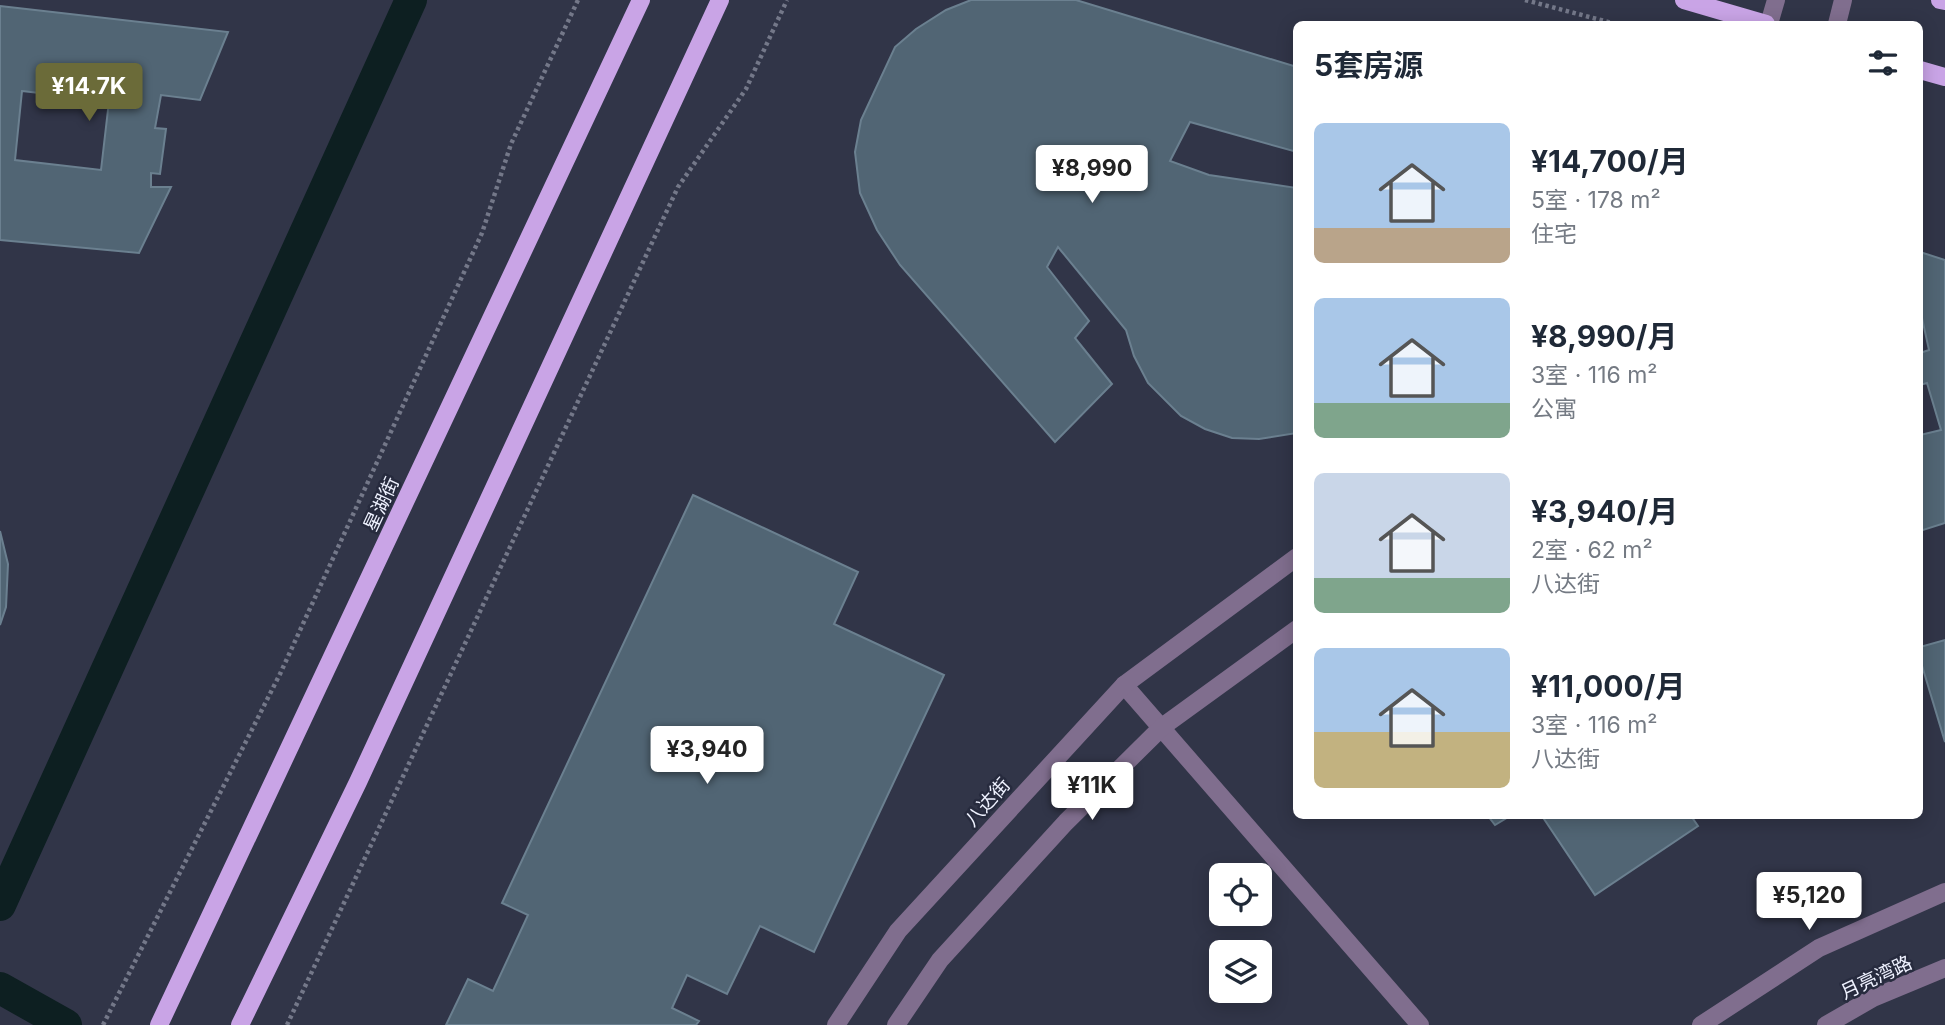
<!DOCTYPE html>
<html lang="zh">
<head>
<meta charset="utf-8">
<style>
	:root { --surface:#fff; --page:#f2f2f3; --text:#1f2937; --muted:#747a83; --accent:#6b6b39 }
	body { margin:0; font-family:Inter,"Noto Sans SC",sans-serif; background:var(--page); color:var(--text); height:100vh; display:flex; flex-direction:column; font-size:26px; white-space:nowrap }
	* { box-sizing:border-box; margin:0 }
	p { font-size:23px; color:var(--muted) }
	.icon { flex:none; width:38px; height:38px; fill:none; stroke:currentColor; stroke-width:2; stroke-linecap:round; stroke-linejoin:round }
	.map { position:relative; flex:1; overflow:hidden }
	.side { position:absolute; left:1293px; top:21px; width:630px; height:798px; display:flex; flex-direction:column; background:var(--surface); border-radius:10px; box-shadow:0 4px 18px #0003 }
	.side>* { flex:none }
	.fabs { position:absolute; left:1209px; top:863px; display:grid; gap:14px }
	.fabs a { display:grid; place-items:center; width:63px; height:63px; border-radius:10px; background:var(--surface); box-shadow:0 4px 18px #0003; font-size:35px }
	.price { position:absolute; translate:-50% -60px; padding:0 16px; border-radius:7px; background:#fff; color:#222; font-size:23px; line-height:46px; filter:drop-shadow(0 2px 4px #0008) }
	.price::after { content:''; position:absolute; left:50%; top:42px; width:21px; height:16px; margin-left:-10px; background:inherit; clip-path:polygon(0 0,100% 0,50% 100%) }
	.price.current { background:var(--accent); color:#fff }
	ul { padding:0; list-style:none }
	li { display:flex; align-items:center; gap:21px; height:175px; padding:0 21px }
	li span { display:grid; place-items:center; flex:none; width:196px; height:140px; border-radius:10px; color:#555 }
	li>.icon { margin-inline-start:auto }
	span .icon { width:84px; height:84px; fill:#fffc; stroke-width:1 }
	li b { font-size:30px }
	h2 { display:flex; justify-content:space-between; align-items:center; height:84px; padding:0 21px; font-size:30px }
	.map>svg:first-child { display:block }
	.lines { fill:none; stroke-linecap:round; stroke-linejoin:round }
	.canal { stroke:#0d1f21; stroke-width:32 }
	.building { fill:#516574; stroke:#6b8090; stroke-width:2; fill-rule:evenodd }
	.path { stroke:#747889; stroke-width:4.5; stroke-dasharray:3.5 3.5; stroke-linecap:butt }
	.minor { stroke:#806e8e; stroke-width:18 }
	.tertiary { stroke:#806e8e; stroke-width:18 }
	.primary { stroke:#c9a4e6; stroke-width:18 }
	.labels { text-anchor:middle; stroke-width:5; stroke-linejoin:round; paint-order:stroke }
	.street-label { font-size:19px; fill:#eff2ff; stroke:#272b3e }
</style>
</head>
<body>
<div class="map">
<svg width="1945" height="1025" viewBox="0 0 1945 1025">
	<rect width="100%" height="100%" fill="#313548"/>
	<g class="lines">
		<g class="canal">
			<polyline points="0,905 411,0"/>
			<polyline points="0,988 66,1025"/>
		</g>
	</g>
	<g class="building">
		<polygon points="971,0 1076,0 1297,67 1297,152 1190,122 1170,161 1209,175 1297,188 1297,433 1259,439 1232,438 1205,429 1181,416 1148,383 1134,356 1126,330 1058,247 1047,267 1089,321 1075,338 1112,384 1055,442 900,265 877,230 860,193 855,152 861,120 895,47 916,29 946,10"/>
		<path d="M 0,6 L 228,32 L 200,100 L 161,95 L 155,128 L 166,129 L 160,174 L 151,173 L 151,187 L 171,187 L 139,253 L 0,240 ZM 22,91 L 109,101 L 101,170 L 15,160 Z"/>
		<polygon points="1920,252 1945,260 1945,523 1920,531 1920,435 1941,430 1927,383 1920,385 1920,353 1929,350 1920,309"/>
		<polygon points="693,495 858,572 834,624 944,675 814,952 760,926 727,994 687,975 672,1008 699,1021 696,1025 446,1025 468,979 493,991 528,915 502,903"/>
		<polygon points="0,531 8,564 6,607 0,625"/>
		<polygon points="1945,640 1945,742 1920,659 1920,647"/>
		<polygon points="1488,816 1510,816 1495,825"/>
		<polygon points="1542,816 1691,816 1698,826 1595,895"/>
	</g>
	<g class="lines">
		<g class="path">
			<polyline points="1525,0 1616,24"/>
			<polyline points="103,1025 280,674 482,233 511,144 578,0"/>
			<polyline points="287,1025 678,187 746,89 787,0"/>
		</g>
		<polyline class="minor" points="1124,685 1420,1025"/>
		<g class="tertiary">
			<polyline points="1769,24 1776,0"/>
			<polyline points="1837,24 1843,0"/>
			<polyline points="836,1025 898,931 1124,685 1297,557"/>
			<polyline points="896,1025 940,960 1066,822 1162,727 1297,629"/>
			<polyline points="1701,1025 1819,948 1945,892"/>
			<polyline points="1826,1025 1873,998 1945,968"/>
		</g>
		<g class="primary">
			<polyline points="1684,0 1766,24"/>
			<polyline points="1940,0 1945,1"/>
			<polyline points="1920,70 1945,77"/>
			<polyline points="159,1025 641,0"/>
			<polyline points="240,1025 358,782 720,0"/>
		</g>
	</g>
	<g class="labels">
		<g class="street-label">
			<text transform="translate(381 504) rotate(-65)" y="7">星湖街</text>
			<text transform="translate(987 802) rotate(-48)" y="7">八达街</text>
			<text transform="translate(1876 977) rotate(-25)" y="7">月亮湾路</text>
		</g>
	</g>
</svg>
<div class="fabs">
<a><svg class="icon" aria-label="locate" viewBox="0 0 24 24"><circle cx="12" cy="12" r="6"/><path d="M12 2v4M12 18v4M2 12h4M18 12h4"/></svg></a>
<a><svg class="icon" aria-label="layers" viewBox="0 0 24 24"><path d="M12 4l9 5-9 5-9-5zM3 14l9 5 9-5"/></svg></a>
</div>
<b class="price current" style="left:89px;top:123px">¥14.7K</b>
<b class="price" style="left:1092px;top:205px">¥8,990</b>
<b class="price" style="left:707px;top:786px">¥3,940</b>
<b class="price" style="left:1092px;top:822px">¥11K</b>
<b class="price" style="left:1809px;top:932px">¥5,120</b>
<section class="side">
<h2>5套房源<svg class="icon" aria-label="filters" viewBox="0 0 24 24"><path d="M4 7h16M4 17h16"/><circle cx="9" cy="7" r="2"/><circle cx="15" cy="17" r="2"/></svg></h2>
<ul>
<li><span style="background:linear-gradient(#a9c7e8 75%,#b9a48a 0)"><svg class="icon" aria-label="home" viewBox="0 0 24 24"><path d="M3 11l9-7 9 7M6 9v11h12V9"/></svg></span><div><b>¥14,700/月</b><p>5室 · 178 m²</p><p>住宅</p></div></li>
<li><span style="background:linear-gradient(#a9c7e8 75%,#7fa58c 0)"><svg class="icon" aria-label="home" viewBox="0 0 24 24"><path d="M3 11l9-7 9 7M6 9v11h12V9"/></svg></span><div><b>¥8,990/月</b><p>3室 · 116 m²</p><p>公寓</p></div></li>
<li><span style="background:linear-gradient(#c9d6e8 75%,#7fa58c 0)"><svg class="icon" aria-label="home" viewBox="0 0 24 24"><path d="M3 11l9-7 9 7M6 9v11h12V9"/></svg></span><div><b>¥3,940/月</b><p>2室 · 62 m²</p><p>八达街</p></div></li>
<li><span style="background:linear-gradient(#a9c7e8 60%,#c2b280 0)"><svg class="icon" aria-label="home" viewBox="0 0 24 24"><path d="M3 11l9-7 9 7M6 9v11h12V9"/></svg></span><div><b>¥11,000/月</b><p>3室 · 116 m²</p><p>八达街</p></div></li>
</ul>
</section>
</div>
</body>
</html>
